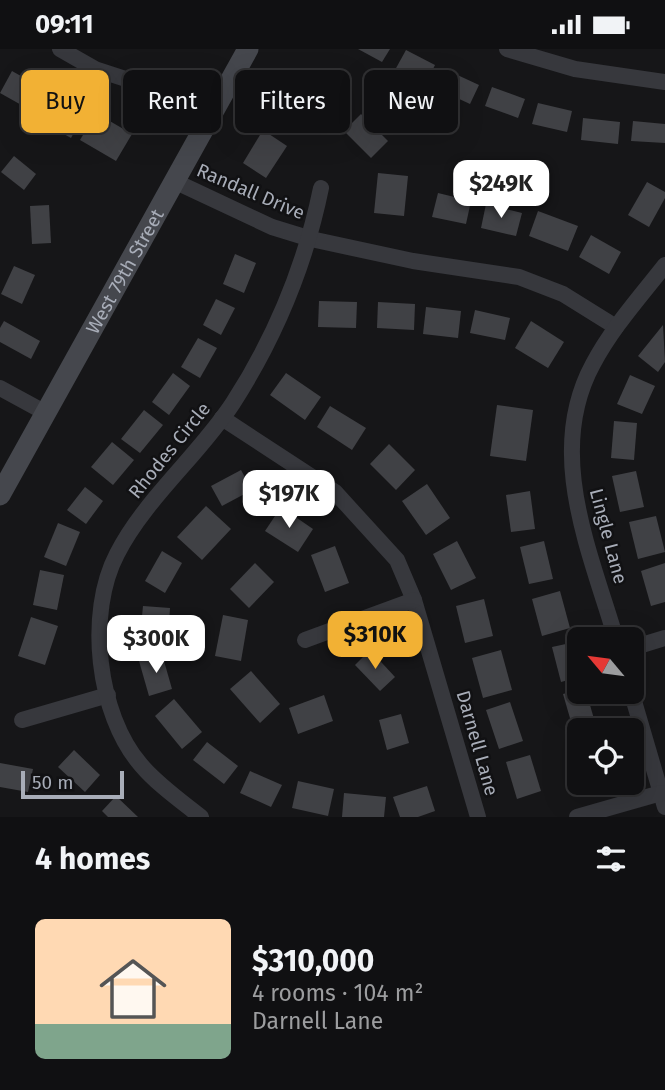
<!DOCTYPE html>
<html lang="en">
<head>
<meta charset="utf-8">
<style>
	:root { --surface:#101012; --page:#1e1e20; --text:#f1f3f6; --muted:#9c9d9f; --line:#303032; --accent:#f2b134 }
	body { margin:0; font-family:"Fira Sans",sans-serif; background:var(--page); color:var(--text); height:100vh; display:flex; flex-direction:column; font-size:26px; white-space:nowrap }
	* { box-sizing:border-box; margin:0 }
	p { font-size:23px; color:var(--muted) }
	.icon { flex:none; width:38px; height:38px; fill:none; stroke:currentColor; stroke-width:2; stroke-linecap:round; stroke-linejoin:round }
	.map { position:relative; height:768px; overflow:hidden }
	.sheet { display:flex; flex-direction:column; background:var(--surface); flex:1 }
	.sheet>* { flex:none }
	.hud { position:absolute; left:21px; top:21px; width:623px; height:63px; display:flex; gap:14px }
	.needle { width:46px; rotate:299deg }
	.controls { position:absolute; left:567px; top:578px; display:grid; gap:14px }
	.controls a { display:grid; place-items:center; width:77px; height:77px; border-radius:10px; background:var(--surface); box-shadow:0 7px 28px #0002,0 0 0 2px var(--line); font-size:35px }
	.scale { position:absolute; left:21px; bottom:18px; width:103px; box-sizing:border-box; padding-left:7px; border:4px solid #a8adb8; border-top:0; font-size:19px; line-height:24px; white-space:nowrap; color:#a8adb8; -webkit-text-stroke:5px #111113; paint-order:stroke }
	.price { position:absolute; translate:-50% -60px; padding:0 16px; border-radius:14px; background:#fff; color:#222; font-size:23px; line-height:46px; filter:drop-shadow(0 2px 4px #0008) }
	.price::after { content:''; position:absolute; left:50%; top:42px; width:21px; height:16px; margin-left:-10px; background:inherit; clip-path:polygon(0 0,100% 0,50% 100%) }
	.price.on { background:var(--accent); color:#111 }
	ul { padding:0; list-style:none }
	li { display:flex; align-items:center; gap:21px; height:175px; padding:0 35px }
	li+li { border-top:2px solid var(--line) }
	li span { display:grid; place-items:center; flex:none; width:196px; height:140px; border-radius:10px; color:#555 }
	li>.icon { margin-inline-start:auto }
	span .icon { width:84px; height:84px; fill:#fffc; stroke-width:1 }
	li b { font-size:30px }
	h2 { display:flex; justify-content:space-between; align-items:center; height:84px; padding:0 35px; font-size:30px }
	.pill { padding:0 24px; border-radius:10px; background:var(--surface); box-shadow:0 7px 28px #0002,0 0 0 2px var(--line); font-size:24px; line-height:63px }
	.pill.on { background:var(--accent); color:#111 }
	.status { display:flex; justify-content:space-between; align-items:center; height:49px; padding:0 35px; background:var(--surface); direction:ltr }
	.status svg { height:19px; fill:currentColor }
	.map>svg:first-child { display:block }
	.building { fill:#404145 }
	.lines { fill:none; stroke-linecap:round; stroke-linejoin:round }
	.street { stroke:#37383d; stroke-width:16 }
	.secondary { stroke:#45474d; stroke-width:21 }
	.labels { text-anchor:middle; stroke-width:5; stroke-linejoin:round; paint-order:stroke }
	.street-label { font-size:19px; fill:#a8adb8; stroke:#111113 }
</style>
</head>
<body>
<div class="status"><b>09:11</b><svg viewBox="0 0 49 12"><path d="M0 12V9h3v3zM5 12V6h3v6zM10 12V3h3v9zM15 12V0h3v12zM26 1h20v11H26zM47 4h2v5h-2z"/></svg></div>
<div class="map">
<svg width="665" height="768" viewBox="0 0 665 768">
	<rect width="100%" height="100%" fill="#161618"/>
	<g class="building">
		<polygon points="358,0 390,0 382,13"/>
		<polygon points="406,1 435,16 425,36 395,21"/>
		<polygon points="12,22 44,40 32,62 0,44"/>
		<polygon points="451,23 479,36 470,55 442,42"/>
		<polygon points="492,38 525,50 518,69 485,57"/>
		<polygon points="55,42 87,60 71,89 39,71"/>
		<polygon points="538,54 572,62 567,83 532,75"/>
		<polygon points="334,58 336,84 295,86 294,60"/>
		<polygon points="96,64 132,85 116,112 80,91"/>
		<polygon points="361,65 388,92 371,109 344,82"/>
		<polygon points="583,69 620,73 618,95 581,91"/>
		<polygon points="633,72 665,75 665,94 631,92"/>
		<polygon points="263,81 287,97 266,129 243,114"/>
		<polygon points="14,107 36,125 24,141 1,123"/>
		<polygon points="378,124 408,127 404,167 374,164"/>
		<polygon points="647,133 665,143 665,149 649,178 628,166"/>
		<polygon points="438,144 471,152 466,175 432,168"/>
		<polygon points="486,155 522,164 516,187 481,179"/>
		<polygon points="49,156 51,194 32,195 30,157"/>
		<polygon points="538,162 578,177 568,202 529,187"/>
		<polygon points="591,186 621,203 609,225 579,208"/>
		<polygon points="235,205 256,214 244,244 223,235"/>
		<polygon points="14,217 35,226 22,255 1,245"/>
		<polygon points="216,250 235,259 221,286 203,276"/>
		<polygon points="319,252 357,253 356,279 318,278"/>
		<polygon points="378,253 415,255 414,281 377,279"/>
		<polygon points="426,258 461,262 458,289 423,285"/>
		<polygon points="475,261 510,269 505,291 470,284"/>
		<polygon points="4,272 40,292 31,310 0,293 0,279"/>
		<polygon points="531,272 564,293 548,319 515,299"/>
		<polygon points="663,276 665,313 658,323 638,307"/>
		<polygon points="198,289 217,299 200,329 181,318"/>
		<polygon points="173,324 190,337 169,366 152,353"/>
		<polygon points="286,324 321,348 305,371 270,346"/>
		<polygon points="630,326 655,337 642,365 617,355"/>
		<polygon points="497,356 533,361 526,412 490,407"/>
		<polygon points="330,357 366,379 352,401 317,378"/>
		<polygon points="144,361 163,376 140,404 121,390"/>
		<polygon points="614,372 637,374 634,411 611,409"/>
		<polygon points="112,393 134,411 113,436 91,418"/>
		<polygon points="389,395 415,421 396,441 370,415"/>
		<polygon points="241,421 252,441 222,457 211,437"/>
		<polygon points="636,422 644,458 620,463 612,427"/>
		<polygon points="427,435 450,469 426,486 402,452"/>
		<polygon points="85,438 103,452 86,475 67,461"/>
		<polygon points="530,442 535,480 511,483 506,446"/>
		<polygon points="206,457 231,480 202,511 177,488"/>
		<polygon points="281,458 313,480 298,503 265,482"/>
		<polygon points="656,467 665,503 638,510 629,473"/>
		<polygon points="58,474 80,483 66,517 44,508"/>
		<polygon points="457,492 476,529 451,541 433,505"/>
		<polygon points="544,492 553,530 529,535 520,498"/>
		<polygon points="335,497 349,534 325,543 311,506"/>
		<polygon points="162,502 182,514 165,544 145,532"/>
		<polygon points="255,514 274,533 249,559 230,540"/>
		<polygon points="665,514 665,553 651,557 641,522"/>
		<polygon points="40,521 64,526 57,561 33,556"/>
		<polygon points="560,542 570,579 542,587 532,550"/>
		<polygon points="484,550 493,587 465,594 456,557"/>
		<polygon points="143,557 170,559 168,590 140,588"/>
		<polygon points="223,566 248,571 241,612 215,607"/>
		<polygon points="31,568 58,577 45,616 18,607"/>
		<polygon points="575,593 579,628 561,633 552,598"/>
		<polygon points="370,601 395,628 380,642 355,616"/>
		<polygon points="501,601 512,641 483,649 472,609"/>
		<polygon points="162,605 172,640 149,647 139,612"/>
		<polygon points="251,622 280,655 260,674 230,640"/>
		<polygon points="579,641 586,642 596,677 574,683 563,645"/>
		<polygon points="324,646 333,672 298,685 289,659"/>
		<polygon points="174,650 202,683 182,700 155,667"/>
		<polygon points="510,653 523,692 499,700 486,661"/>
		<polygon points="401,665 409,694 387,701 379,671"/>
		<polygon points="207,693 238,717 224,735 193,711"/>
		<polygon points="74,701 100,726 85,743 58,718"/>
		<polygon points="530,706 541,742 517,750 506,713"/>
		<polygon points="0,714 33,720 28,743 0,738"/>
		<polygon points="250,722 282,736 271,758 240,744"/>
		<polygon points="298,732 334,740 328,767 292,759"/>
		<polygon points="427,737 435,762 418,768 400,768 393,748"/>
		<polygon points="344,744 386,748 384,768 342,768"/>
		<polygon points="116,747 138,768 108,768 102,762"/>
	</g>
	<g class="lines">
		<g class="street">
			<polyline points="60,0 95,20 144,36"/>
			<polyline points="507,0 575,20 665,33"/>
			<polyline points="174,132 272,178 311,190 413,212 519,228 563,245 616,278"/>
			<polyline points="0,339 46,364"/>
			<polyline points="222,369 335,443 397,511 414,551 478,768"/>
			<path d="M 616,590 C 590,502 545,403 593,315 C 612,279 640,248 665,216"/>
			<polyline points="305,591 414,551"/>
			<polyline points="632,599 665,589"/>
			<polyline points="631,642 665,758"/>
			<polyline points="22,671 108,646"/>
			<path d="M 201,768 C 181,752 158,736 141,716 C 97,665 86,564 117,505 C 145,450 199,406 233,354 C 276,287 305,217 321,139"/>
			<polyline points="577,768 661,744"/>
		</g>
		<path class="secondary" id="s1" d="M 0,446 L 248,0"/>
	</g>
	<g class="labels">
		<g class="street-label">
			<text transform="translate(251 142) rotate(23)" y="7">Randall Drive</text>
			<text dy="7" stroke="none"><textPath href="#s1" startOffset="256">West 79th Street</textPath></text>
			<text transform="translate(169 401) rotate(-51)" y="7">Rhodes Circle</text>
			<text transform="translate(609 487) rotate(75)" y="7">Lingle Lane</text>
			<text transform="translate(478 694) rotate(74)" y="7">Darnell Lane</text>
		</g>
	</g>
</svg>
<div class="controls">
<a><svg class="needle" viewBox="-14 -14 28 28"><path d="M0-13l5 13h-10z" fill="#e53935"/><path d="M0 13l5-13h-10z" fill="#9c9d9f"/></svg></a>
<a><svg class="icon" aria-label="locate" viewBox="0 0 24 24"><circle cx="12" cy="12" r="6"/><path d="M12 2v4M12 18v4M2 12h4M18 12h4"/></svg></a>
</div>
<div class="scale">50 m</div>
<b class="price" style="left:501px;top:171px">$249K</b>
<b class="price" style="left:289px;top:481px">$197K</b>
<b class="price on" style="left:375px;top:622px">$310K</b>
<b class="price" style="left:156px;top:626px">$300K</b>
<div class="hud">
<a class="pill on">Buy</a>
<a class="pill">Rent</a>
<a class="pill">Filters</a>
<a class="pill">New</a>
</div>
</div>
<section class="sheet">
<h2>4 homes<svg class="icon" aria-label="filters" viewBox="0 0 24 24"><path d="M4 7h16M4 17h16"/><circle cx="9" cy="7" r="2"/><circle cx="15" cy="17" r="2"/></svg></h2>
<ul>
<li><span style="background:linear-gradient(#ffd9b3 75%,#7fa58c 0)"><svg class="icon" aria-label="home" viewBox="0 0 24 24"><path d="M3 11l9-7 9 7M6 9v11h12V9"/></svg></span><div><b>$310,000</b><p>4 rooms · 104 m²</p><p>Darnell Lane</p></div></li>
</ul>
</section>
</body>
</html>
